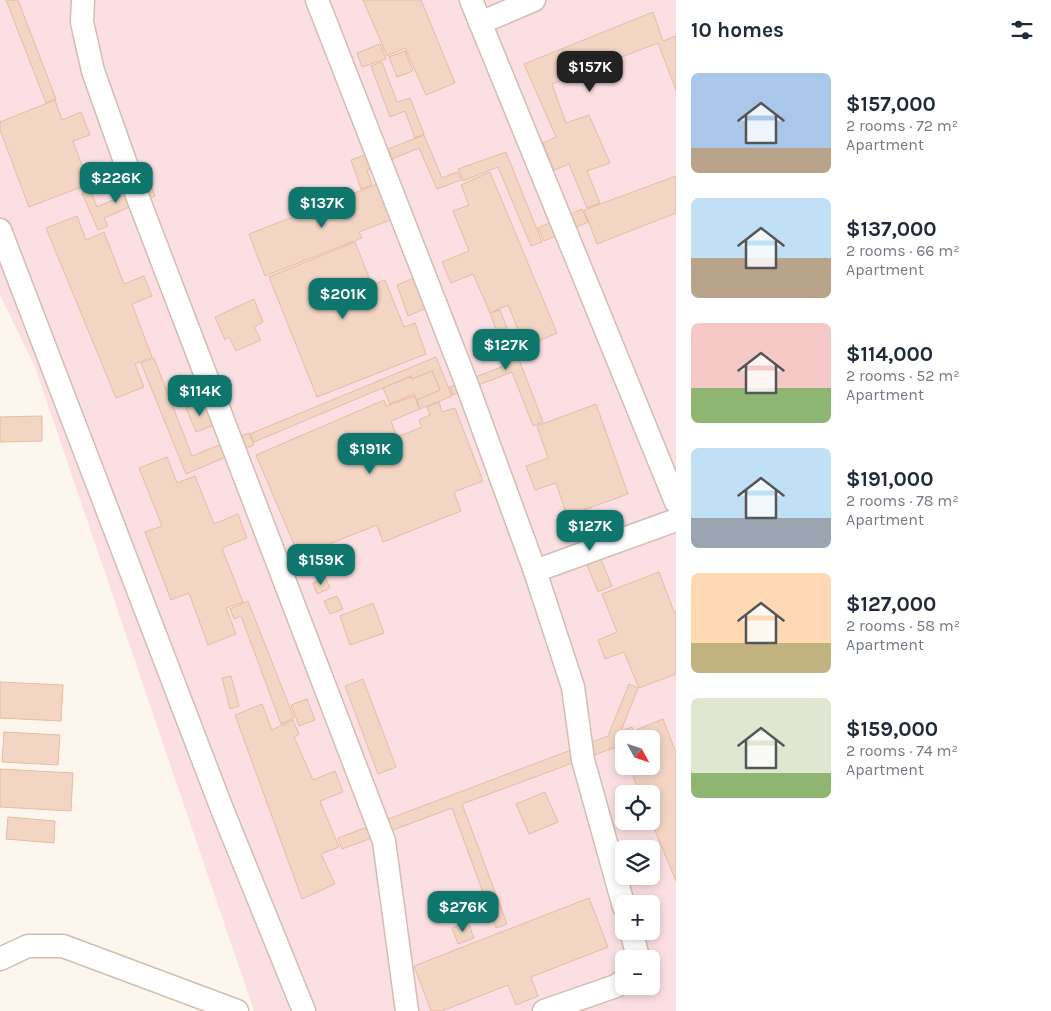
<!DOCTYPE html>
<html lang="en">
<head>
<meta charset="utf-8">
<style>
	:root { --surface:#fff; --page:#f2f2f3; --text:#1f2937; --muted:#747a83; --accent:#0f766e }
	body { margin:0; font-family:Karla,sans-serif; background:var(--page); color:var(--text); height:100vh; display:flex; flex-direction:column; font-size:19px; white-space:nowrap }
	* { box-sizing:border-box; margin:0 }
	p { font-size:16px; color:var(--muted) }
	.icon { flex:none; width:28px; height:28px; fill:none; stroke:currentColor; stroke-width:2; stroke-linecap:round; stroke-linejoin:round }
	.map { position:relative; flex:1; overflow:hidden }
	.panel { display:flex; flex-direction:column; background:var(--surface); width:375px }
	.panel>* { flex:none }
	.needle { width:32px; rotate:130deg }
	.tools { position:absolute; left:615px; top:730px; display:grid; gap:10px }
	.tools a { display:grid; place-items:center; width:45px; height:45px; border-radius:8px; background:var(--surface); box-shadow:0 2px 8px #0003; font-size:25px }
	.price { position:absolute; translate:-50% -42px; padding:0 11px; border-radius:10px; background:var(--accent); color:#fff; font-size:16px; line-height:32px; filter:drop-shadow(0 1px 2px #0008) }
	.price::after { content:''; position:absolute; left:50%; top:30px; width:15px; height:11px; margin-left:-8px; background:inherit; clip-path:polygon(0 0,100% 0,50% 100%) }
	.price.active { background:#222; color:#fff }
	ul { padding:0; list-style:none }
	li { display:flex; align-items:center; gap:15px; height:125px; padding:0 15px }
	li span { display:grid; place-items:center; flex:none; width:140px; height:100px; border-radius:8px; color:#555 }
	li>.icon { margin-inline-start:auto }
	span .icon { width:60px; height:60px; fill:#fffc; stroke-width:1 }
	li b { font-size:21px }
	h2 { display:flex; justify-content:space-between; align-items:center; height:60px; padding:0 15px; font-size:21px }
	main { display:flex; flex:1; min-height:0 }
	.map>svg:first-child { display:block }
	.medical { fill:#fbdfe3; fill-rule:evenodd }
	.building { fill:#f3d5c3; stroke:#e6bba3 }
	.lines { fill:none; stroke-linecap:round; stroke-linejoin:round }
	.minor-casing { stroke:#d1beb0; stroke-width:25 }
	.minor { stroke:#fff; stroke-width:22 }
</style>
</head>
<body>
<main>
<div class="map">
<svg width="676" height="1011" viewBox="0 0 676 1011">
	<rect width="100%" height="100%" fill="#fdf6ec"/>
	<path class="medical" d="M 0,0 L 676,0 L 676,1011 L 254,1011 L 35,367 L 0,295 ZM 624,739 L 651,739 L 651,766 L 624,766 ZM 624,794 L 651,794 L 651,821 L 624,821 ZM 624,849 L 651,849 L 651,876 L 624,876 ZM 624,904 L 651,904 L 651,931 L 624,931 ZM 624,959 L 651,959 L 651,986 L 624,986 Z"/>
	<g class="building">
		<polygon points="6,0 18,0 56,99 46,103"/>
		<polygon points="363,0 421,0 455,83 426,95 405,48 387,56"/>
		<polygon points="653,12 663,41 676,36 676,90 658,43 552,84 566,123 589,115 610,163 587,171 600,203 587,208 569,164 554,170 543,143 556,137 524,64"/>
		<polygon points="380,44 386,59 362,67 357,53"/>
		<polygon points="405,51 413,71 397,77 389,57"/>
		<polygon points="382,62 397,102 410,98 424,134 415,138 405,111 390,117 371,66"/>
		<polygon points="55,100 62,120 81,112 90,135 73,141 89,184 29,207 0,130 0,122"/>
		<polygon points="424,135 442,178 457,172 461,180 437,189 419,148 392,159 388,149"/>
		<polygon points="387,147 393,161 367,170 372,185 361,189 351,160"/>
		<polygon points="506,152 542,242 531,246 498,167 463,181 458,169"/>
		<polygon points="490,172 557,333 525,347 508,305 490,313 473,274 451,283 442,262 469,251 453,211 469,205 461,185"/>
		<polygon points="676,176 676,213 597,244 584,210"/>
		<polygon points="385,181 398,217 359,232 362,238 265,276 249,234"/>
		<polygon points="150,184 155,196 104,218 108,226 98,230 82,193 90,189 97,207"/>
		<polygon points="582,209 588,222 544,241 538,228"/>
		<polygon points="77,216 86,240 104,232 124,284 144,276 152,296 132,304 152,357 135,364 144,387 116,398 46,228"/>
		<polygon points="355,242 372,285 385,280 404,327 415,323 426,354 317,397 269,277"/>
		<polygon points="419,276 431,306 408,316 397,285"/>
		<polygon points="254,299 263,322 254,327 261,340 236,351 229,337 225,340 215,317"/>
		<polygon points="500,310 543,422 533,426 512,372 453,395 450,387 509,364 490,313"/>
		<polygon points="436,357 452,396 420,409 417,400 440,390 432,371 412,379 411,376 254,442 250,434"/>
		<polygon points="154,358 192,456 249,433 254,445 186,474 141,363"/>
		<polygon points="432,371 440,390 417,400 414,394 390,404 383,388 410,377 412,379"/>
		<polygon points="414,396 420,409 391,421 397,437 422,427 419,420 430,415 427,407 439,402 442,412 455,408 483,481 454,492 461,511 383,542 377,525 299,556 256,455 384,400 386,406"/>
		<polygon points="204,401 214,425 196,432 186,408"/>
		<polygon points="596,404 628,494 567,516 556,483 535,490 526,466 548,458 537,426"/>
		<polygon points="42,416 42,441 0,442 0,417"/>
		<polygon points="167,457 177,483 195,476 214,524 238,514 247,538 222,548 243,602 226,608 236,634 208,645 189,593 171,600 145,532 162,526 139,468"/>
		<polygon points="582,513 612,586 598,592 568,518"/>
		<polygon points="659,572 674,612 676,611 676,674 639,688 624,652 605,659 598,640 617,632 602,594"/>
		<polygon points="325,577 330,588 317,594 313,583"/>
		<polygon points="337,596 343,609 330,614 324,601"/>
		<polygon points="248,601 294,718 281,724 241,616 234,619 230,609"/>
		<polygon points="373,603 384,633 350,645 340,616"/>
		<polygon points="231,676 239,706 230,709 222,678"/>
		<polygon points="363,679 396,767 378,774 345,686"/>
		<polygon points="0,682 63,685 61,721 0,718"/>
		<polygon points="629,684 638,688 621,731 632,727 637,739 624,739 624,744 462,804 507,924 496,928 452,808 342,849 338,838 608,736"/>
		<polygon points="307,699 315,720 299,726 291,705"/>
		<polygon points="262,704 272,730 293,720 299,734 294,737 313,780 335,771 343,792 320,801 339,847 321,854 335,884 302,899 235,715"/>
		<polygon points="663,719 676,753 676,881 651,821 651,794 640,794 629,766 651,766 651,739 639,739 636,730"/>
		<polygon points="4,732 60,735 58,765 2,762"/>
		<polygon points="0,769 73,773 71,811 0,807"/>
		<polygon points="545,792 558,822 529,834 516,804"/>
		<polygon points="8,817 55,821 54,843 6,839"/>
		<polygon points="589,898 608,947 531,977 538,996 516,1005 508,985 442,1011 431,1011 414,966"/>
		<polygon points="468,922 474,938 458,944 452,928"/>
	</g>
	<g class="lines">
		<defs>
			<g id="minor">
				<polyline points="83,0 82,22 93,71 138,198 384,841 407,1011"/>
				<polyline points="317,0 466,382 535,571 573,687 583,760 624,907"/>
				<polyline points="471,0 676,502"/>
				<polyline points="480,23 534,0"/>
				<polyline points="0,230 222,809 304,1011"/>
				<polyline points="535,571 676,520"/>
				<polyline points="631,931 637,953 636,959"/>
				<polyline points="0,959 28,946 63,946 237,1011"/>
				<polyline points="544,1011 616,986 624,980"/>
			</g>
		</defs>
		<use href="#minor" class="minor-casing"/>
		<use href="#minor" class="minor"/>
	</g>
</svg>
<div class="tools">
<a><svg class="needle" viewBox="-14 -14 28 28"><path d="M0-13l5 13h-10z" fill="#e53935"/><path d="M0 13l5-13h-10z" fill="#747a83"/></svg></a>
<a><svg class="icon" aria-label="locate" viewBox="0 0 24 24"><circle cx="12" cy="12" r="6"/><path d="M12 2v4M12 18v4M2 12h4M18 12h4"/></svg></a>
<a><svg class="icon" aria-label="layers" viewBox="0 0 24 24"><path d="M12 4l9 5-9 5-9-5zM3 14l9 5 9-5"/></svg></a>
<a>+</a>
<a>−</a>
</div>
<b class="price active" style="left:590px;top:93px">$157K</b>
<b class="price" style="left:116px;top:204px">$226K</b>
<b class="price" style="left:322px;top:229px">$137K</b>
<b class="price" style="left:343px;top:320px">$201K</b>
<b class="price" style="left:506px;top:371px">$127K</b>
<b class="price" style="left:200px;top:417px">$114K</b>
<b class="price" style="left:370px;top:475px">$191K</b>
<b class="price" style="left:590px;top:552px">$127K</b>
<b class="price" style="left:321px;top:586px">$159K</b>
<b class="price" style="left:463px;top:933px">$276K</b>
</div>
<section class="panel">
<h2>10 homes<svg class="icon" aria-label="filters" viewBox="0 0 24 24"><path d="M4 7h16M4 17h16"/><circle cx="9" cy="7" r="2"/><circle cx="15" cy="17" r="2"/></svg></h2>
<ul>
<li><span style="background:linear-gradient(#a9c7e8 75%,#b9a48a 0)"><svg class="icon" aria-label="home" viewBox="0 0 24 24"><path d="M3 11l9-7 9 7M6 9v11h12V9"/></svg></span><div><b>$157,000</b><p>2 rooms · 72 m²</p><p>Apartment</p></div></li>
<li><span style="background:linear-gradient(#bfe0f5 60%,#b9a48a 0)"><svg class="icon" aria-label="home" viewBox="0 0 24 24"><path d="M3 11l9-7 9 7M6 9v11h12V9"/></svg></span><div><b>$137,000</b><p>2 rooms · 66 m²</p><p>Apartment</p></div></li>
<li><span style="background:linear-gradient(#f6c9c9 65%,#8fb573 0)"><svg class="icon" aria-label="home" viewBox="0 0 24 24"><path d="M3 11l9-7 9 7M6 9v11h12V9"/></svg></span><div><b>$114,000</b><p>2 rooms · 52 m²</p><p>Apartment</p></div></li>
<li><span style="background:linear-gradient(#bfe0f5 70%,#9aa5b1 0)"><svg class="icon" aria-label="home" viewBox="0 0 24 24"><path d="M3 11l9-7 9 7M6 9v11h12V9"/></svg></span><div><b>$191,000</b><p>2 rooms · 78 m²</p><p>Apartment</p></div></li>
<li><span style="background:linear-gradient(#ffd9b3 70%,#c2b280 0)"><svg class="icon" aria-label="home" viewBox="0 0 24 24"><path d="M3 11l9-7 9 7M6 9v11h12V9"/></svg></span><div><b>$127,000</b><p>2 rooms · 58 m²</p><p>Apartment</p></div></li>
<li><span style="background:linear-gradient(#dfe7d0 75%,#8fb573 0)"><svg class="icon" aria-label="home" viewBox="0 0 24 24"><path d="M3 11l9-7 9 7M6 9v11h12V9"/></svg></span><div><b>$159,000</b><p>2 rooms · 74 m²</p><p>Apartment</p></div></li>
</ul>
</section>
</main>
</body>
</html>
